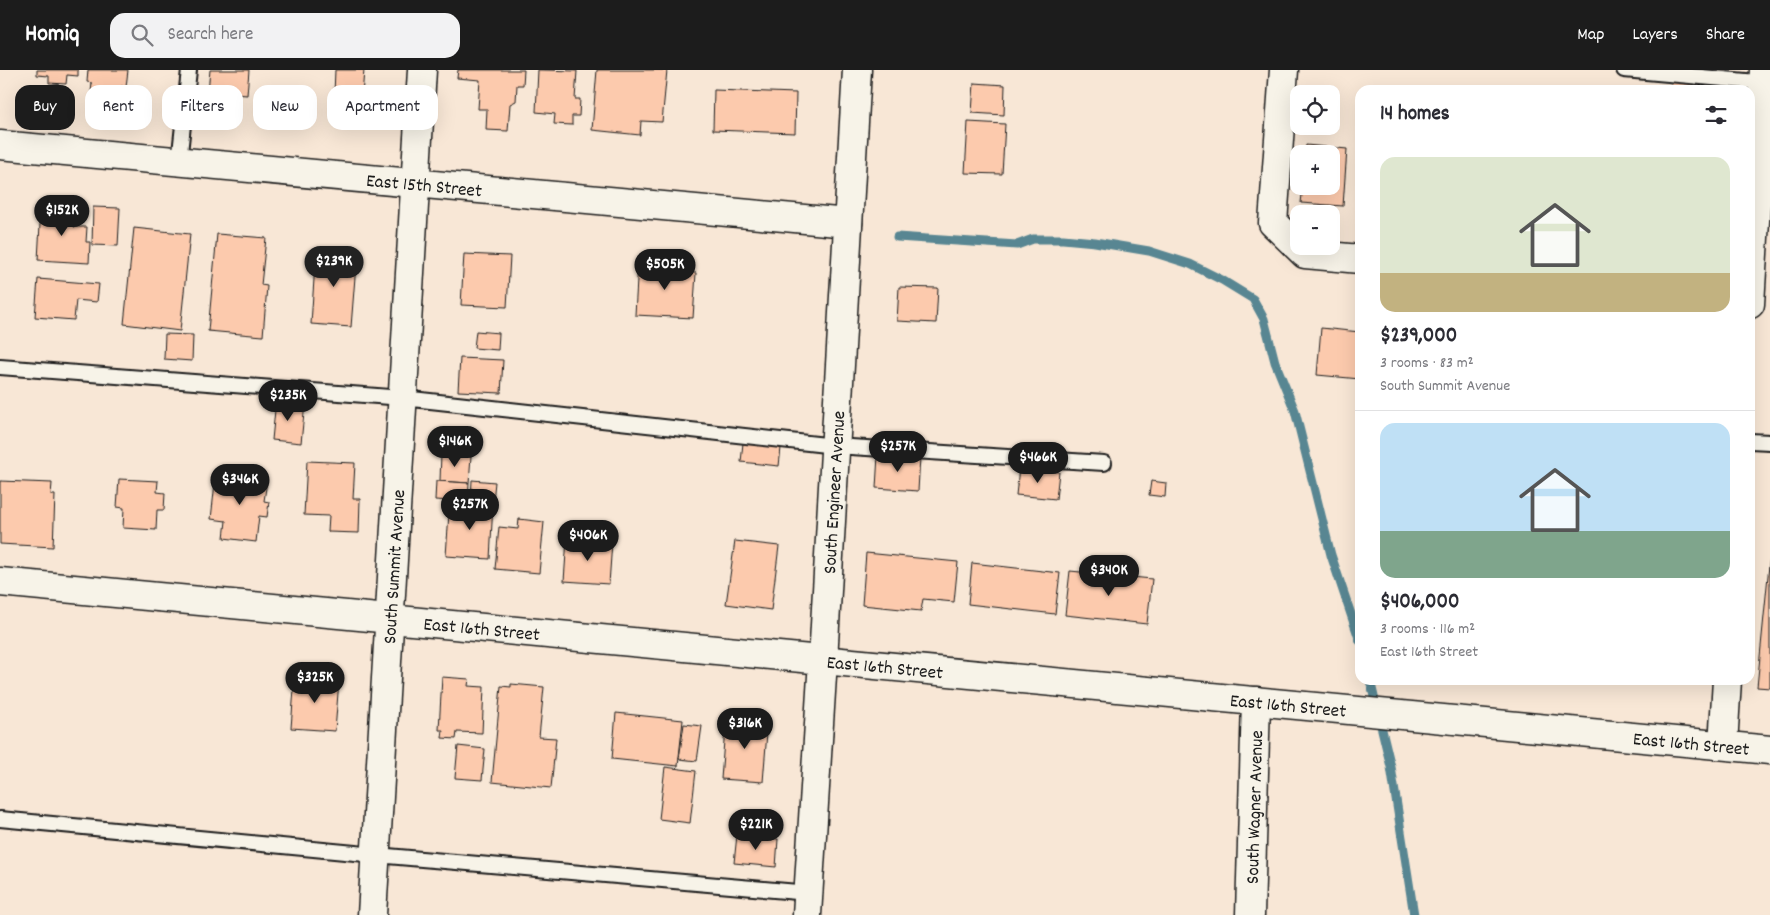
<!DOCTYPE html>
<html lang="en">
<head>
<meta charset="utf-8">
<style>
	:root { --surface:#fff; --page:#f2f2f3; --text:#2b2b33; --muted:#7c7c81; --line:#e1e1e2; --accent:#1c1c1c }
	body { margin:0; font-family:Dekko,sans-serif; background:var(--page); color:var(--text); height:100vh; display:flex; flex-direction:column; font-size:19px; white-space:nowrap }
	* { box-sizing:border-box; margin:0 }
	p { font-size:16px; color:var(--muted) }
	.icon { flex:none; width:28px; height:28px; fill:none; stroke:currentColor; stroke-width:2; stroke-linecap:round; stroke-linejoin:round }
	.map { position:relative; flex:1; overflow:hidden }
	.drawer { position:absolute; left:1355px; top:15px; width:400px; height:600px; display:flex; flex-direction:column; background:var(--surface); border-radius:15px; box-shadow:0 5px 20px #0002 }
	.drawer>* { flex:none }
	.hud { position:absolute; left:15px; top:15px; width:475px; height:45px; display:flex; gap:10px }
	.controls { position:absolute; left:1290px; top:15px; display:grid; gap:10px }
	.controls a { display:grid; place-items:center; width:50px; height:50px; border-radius:10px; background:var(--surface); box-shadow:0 5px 20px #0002; font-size:25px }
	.price { position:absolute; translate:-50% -42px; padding:0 11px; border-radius:18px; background:var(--accent); color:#fff; font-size:16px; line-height:32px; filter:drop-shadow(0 1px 2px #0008) }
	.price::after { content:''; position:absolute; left:50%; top:30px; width:15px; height:11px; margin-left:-8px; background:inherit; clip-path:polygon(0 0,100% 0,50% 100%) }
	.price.current { background:#222; color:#fff }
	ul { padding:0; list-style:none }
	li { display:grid; align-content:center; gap:10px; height:265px; padding:0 25px }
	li+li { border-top:1px solid var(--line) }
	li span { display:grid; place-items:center; height:155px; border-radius:15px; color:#555 }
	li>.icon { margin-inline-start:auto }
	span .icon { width:90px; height:90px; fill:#fffc; stroke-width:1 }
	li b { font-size:21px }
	h2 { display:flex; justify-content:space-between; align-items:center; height:60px; padding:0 25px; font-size:21px }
	.pill { padding:0 18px; border-radius:15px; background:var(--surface); box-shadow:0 5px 20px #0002; font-size:18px; line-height:45px }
	.pill.current { background:var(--accent); color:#fff }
	header { display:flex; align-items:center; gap:30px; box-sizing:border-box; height:70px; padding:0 25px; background:var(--accent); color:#fff }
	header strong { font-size:24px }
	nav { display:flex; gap:28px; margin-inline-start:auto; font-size:18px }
	.search { width:350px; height:45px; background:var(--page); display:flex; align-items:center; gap:12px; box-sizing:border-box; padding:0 18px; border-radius:15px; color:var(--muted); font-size:19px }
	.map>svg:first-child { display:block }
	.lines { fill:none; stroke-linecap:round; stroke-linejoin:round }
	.stream { stroke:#588692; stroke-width:9 }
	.building { fill:#fccaad; stroke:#1c1c1c }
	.service-casing { stroke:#1c1c1c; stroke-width:18 }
	.minor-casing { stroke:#1c1c1c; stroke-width:31 }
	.tertiary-casing { stroke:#1c1c1c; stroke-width:31 }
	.service { stroke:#f7f3e8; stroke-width:14 }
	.minor { stroke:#f7f3e8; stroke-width:28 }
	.tertiary { stroke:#f7f3e8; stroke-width:28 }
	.labels { text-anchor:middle; stroke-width:5; stroke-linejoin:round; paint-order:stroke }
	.street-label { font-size:19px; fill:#1c1c1c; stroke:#f7f3e8 }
</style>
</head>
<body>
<header>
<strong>Homiq</strong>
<div class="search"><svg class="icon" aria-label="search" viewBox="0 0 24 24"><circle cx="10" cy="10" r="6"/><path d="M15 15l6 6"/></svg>Search here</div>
<nav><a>Map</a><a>Layers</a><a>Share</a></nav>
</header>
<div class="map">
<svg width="1770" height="845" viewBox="0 0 1770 845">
	<rect width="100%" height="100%" fill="#f8e7d6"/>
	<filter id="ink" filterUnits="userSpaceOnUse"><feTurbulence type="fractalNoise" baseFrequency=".02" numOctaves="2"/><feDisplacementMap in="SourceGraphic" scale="10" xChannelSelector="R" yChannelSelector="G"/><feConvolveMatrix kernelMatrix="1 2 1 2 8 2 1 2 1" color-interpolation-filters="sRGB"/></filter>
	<g filter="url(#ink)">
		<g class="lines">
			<g class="stream">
				<polyline points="897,167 1017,175 1033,169 1063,169 1095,172 1149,181 1190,194 1222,210 1253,229 1264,249 1275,292 1295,341 1331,485 1360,571"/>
				<polyline points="1370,610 1391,697 1414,845"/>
			</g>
		</g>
		<g class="building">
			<polygon points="37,0 78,0 78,6 67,5 66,14 49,13 49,6 37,5"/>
			<polygon points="88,0 128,0 126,17 121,16 120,26 91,22 92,13 87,12"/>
			<polygon points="210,0 249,0 247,25 208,22"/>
			<polygon points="335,0 364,0 362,26 334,24"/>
			<polygon points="458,0 524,0 523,15 517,15 516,31 510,34 508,61 486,60 487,39 478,39 480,10 457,8"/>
			<polygon points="538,0 577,1 575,29 580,29 579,46 572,46 572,55 554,54 555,44 536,42"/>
			<polygon points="597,0 667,0 662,52 641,51 640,65 592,60"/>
			<polygon points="1672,11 1693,14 1692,20 1671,20"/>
			<polygon points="974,13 1005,15 1004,45 972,43"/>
			<polygon points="714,20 796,23 795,63 713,60"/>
			<polygon points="968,52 1005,54 1002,104 965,103"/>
			<polygon points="1306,75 1347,79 1343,136 1301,133 1303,116 1331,116 1331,84 1305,84"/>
			<polygon points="41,136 75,138 74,157 87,157 86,172 90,172 89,193 38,190"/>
			<polygon points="93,137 120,138 118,176 92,175"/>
			<polygon points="134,158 190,164 180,261 124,254"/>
			<polygon points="217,164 266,168 261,215 267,216 263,266 208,261"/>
			<polygon points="316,179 357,182 351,257 311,254"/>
			<polygon points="464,184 510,186 507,237 461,235"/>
			<polygon points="638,192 683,194 682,202 696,203 693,248 635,245"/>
			<polygon points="38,209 99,214 97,232 76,230 74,250 35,247"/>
			<polygon points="899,217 938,218 936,253 897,251"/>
			<polygon points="1321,258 1360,262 1360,309 1317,305"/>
			<polygon points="476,261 499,263 498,280 474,278"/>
			<polygon points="165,264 193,265 192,291 164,289"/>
			<polygon points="460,288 503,290 501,323 458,321"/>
			<polygon points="276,330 305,333 301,373 272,370"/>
			<polygon points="743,373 781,378 779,396 741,392"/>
			<polygon points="441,384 471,386 469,413 440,411"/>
			<polygon points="878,385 920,387 918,421 876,418"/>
			<polygon points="307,391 355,393 353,429 360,429 359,463 328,462 329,446 304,445"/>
			<polygon points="1019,398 1059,402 1056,429 1016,425"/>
			<polygon points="216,404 267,411 264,431 269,432 267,447 259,446 256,472 224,468 226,451 211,449"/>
			<polygon points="119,409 158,411 157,422 165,423 164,440 157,440 156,460 123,458 124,438 117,437"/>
			<polygon points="472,410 495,412 493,431 471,429"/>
			<polygon points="0,411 52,413 51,425 55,425 53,477 0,474"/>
			<polygon points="436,411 469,413 468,432 435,430"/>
			<polygon points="1151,411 1166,413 1165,427 1149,425"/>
			<polygon points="456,432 493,434 490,489 446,486 449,443 456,441"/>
			<polygon points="519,449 544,452 539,503 495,499 499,457 518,459"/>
			<polygon points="567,469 612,472 609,514 564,511"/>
			<polygon points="735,471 779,476 771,540 726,534"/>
			<polygon points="866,483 958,492 954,532 923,529 921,541 862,535"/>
			<polygon points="1770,485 1770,618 1757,617"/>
			<polygon points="972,493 1060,503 1055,544 968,534"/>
			<polygon points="1070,501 1152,509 1147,554 1065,545"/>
			<polygon points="295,606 339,610 335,661 291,658"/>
			<polygon points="442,607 469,609 468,616 484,617 482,663 457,662 456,669 442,668 443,660 439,660"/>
			<polygon points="511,614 544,617 539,667 556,668 551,718 492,712 501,616 511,617"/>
			<polygon points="616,643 683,650 678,696 612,689"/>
			<polygon points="732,647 768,650 763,712 721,709 725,658 730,659"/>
			<polygon points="684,654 702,656 697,691 679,689"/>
			<polygon points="458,676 485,679 482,710 455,708"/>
			<polygon points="665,697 696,701 690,753 659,749"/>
			<polygon points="737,765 778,769 776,797 734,793"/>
		</g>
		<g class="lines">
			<defs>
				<g id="service">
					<polyline points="1624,0 1768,13"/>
					<polyline points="179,92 189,0"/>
					<polyline points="0,297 403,328 835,376 1104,393"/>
					<polyline points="1750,371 1770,372"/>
					<polyline points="0,749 376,785 809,823"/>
				</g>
				<g id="minor">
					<polyline points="1284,0 1273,153 1305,184 1360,189"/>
					<path id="s1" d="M 0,75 L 848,153"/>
					<polyline points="1750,234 1764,0"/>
					<polyline points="1723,675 1727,610"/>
					<path id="s2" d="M 372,845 L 422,0"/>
					<polyline points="807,845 823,590"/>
					<path id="s3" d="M 1250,845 L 1256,631"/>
				</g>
				<g id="tertiary">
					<path id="s4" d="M 0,512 L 1770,680"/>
					<path id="s5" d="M 823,590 L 857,0"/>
				</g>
			</defs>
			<use href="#service" class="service-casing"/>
			<use href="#minor" class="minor-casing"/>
			<use href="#tertiary" class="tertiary-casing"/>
			<use href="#service" class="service"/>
			<use href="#minor" class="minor"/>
			<use href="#tertiary" class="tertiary"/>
		</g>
	</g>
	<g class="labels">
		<g class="street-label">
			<text dy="7" stroke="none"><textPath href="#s1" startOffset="426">East 15th Street</textPath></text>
			<text dy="7" stroke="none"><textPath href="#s5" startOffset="168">South Engineer Avenue</textPath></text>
			<text dy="7" stroke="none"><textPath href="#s2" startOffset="349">South Summit Avenue</textPath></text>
			<text dy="7" stroke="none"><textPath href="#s4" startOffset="484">East 16th Street</textPath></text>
			<text dy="7" stroke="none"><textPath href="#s4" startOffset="889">East 16th Street</textPath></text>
			<text dy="7" stroke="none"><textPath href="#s4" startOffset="1294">East 16th Street</textPath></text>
			<text dy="7" stroke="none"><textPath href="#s4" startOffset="1699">East 16th Street</textPath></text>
			<text dy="7" stroke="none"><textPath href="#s3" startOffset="108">South Wagner Avenue</textPath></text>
		</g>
	</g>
</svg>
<div class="controls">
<a><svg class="icon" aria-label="locate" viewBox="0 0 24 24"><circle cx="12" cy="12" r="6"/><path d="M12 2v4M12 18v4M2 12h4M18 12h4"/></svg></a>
<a>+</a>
<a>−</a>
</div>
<b class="price" style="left:62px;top:167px">$152K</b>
<b class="price current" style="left:334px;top:218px">$239K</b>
<b class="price" style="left:665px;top:221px">$505K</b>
<b class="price" style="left:288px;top:352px">$235K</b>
<b class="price" style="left:455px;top:398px">$146K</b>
<b class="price" style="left:898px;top:403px">$257K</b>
<b class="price" style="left:1038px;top:414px">$466K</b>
<b class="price" style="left:240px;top:436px">$346K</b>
<b class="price" style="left:470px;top:461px">$257K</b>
<b class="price" style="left:588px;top:492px">$406K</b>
<b class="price" style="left:1109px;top:527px">$340K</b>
<b class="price" style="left:315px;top:634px">$325K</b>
<b class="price" style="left:745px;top:680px">$316K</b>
<b class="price" style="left:756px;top:781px">$221K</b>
<div class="hud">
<a class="pill current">Buy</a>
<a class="pill">Rent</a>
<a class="pill">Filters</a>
<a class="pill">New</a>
<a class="pill">Apartment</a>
</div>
<section class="drawer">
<h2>14 homes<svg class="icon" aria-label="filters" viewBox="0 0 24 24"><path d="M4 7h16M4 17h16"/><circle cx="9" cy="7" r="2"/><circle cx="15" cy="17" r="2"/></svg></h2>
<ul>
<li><span style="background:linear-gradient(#dfe7d0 75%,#c2b280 0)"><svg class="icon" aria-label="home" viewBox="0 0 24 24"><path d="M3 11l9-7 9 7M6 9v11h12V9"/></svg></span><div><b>$239,000</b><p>3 rooms · 83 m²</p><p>South Summit Avenue</p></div></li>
<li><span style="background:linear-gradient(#bfe0f5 70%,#7fa58c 0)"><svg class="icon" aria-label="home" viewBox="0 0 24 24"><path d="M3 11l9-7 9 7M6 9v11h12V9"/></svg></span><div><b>$406,000</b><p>3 rooms · 116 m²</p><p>East 16th Street</p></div></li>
</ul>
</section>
</div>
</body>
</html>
